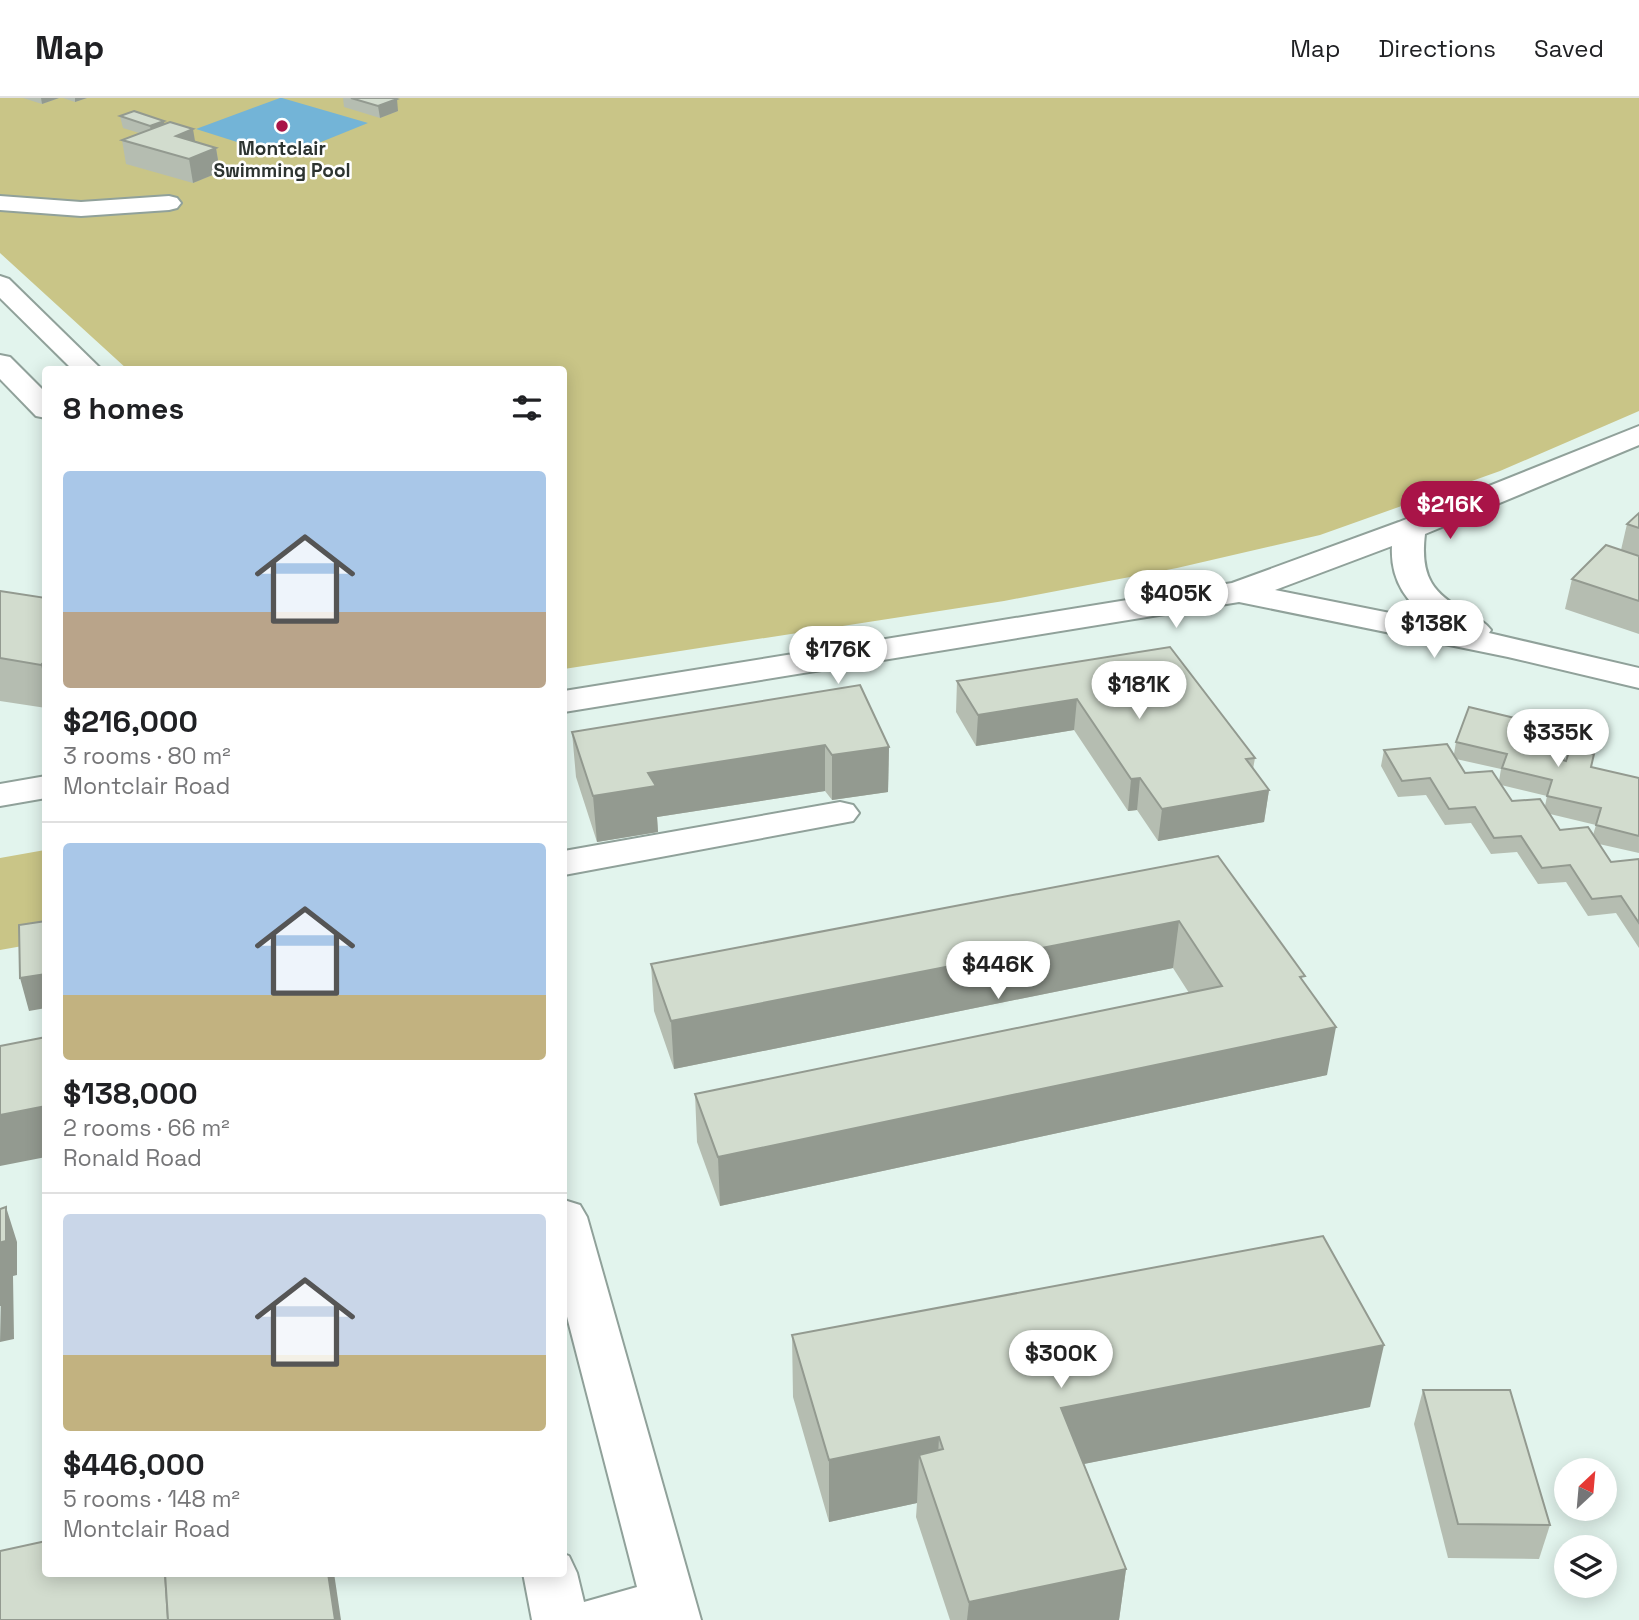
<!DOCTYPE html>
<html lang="en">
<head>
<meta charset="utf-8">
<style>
	:root { --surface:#fff; --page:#f2f2f2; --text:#202124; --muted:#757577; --line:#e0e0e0; --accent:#a91448 }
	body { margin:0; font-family:"Space Grotesk",sans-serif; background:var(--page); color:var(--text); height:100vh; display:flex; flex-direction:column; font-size:26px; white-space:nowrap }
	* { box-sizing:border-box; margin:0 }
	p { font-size:23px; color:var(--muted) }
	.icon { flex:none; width:38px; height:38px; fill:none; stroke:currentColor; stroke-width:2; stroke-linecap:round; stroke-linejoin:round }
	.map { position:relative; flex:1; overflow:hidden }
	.drawer { position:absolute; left:42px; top:268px; width:525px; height:1211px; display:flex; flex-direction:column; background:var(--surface); border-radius:7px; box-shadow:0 4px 18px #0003 }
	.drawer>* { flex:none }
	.needle { width:46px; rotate:26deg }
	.fabs { position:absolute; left:1554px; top:1360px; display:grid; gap:14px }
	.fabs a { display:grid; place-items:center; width:63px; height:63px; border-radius:50%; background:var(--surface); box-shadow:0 4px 18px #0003; font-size:35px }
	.price { position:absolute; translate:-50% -60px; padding:0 16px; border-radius:24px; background:#fff; color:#222; font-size:23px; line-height:46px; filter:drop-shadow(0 2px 4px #0008) }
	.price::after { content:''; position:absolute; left:50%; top:42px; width:21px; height:16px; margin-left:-10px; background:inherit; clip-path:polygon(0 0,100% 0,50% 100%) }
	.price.current { background:var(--accent); color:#fff }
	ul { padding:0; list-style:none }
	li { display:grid; align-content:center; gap:14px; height:371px; padding:0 21px }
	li+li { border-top:2px solid var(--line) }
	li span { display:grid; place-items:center; height:217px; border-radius:7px; color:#555 }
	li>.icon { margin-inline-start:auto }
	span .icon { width:126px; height:126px; fill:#fffc; stroke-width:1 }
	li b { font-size:30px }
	h2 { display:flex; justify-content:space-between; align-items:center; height:84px; padding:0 21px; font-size:30px }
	header { display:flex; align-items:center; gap:42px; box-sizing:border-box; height:98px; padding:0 35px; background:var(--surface); border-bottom:2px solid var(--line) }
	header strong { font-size:33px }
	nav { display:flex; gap:38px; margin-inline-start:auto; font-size:24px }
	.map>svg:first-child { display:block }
	.green { fill:#c9c587 }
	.water { fill:#73b4d7 }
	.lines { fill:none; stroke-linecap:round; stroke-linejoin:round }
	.minor-casing { stroke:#90a19a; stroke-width:4 }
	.minor { fill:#fff; fill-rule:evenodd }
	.wall { fill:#b5bdb1; fill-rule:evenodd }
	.shaded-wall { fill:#939a90 }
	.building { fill:#d2dcce; stroke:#939a90; stroke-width:2 }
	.poi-dot { fill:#a91448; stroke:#fff; stroke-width:2.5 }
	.labels { text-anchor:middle; stroke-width:5; stroke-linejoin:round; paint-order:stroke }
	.far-poi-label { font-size:19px; font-weight:bold; fill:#2d3431; stroke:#fff }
</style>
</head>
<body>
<header>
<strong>Map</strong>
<nav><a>Map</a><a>Directions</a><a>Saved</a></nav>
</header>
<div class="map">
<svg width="1639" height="1522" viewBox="0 0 1639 1522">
	<rect width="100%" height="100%" fill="#e2f4ed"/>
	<g class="green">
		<polygon points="0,0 1639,0 1639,313 1500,373 1320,437 1177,470 1004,503 564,571 564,271 127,271 0,155"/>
		<polygon points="45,752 45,844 0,852 0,760"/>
	</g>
	<polygon class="water" points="280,0 282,0 368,25 284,59 196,31"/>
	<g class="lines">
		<defs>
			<g id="minor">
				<polygon points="0,98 81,104 169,98 177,100 181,105 177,110 169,112 81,118 0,112"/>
				<polygon points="0,178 9,181 101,271 72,271 0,200"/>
				<polygon points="0,257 10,259 46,295 46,320 36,318 0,281"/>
				<path d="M 1639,328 L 1639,347 L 1425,436 C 1420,479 1432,495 1469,516 C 1478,521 1485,524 1491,532 L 1489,535 L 1639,570 L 1639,590 L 1508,559 L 1239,504 L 564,614 L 564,593 L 1232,485 L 1399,424 ZM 1392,448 C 1390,482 1407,507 1435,524 L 1275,492 Z"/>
				<polygon points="46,678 46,700 0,708 0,686"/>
				<polygon points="840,704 853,707 859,715 853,723 564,777 564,753"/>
				<polygon points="564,1102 580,1107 587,1119 701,1522 532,1522 523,1475 564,1475 564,1456 569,1458 577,1475 584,1504 637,1489 564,1207"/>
			</g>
		</defs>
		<use href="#minor" class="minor-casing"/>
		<use href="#minor" class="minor"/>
	</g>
	<g class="wall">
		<polygon points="23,0 59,0 42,6"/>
		<polygon points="63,0 87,0 75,4"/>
		<polygon points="343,0 394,0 398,13 380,20 344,9"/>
		<polygon points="120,18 164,23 164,26 195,44 216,50 220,74 193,85 126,66 122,42 139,35 123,30"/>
		<polygon points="1639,415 1639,536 1565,511 1572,481 1621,452 1627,426"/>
		<polygon points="0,493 46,500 46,610 0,603"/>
		<polygon points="1170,549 1255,660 1253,671 1269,692 1264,724 1158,743 1137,712 1128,713 1074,632 976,648 956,614 957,583"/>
		<polygon points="572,634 889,649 888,694 832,702 825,693 657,719 658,734 597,744 576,679"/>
		<path d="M 1519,636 L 1568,647 L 1564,663 L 1639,680 L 1639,755 L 1599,746 L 1611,764 L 1639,762 L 1639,850 L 1616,815 L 1588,818 L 1566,784 L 1538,786 L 1517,754 L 1491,756 L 1471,725 L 1445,727 L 1426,697 L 1398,699 L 1381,668 L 1384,652 L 1454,656 L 1456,644 ZM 1456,661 L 1501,671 L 1499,683 L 1465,675 ZM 1501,687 L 1547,698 L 1545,708 L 1512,703 ZM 1550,716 L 1596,727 L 1593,737 L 1560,732 Z"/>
		<polygon points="1218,758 1304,884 1327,977 720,1108 697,1044 695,996 1189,895 1173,870 674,971 654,913 651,866"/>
		<polygon points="792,1237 1370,1309 1083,1366 1126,1471 1119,1522 950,1522 916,1419 917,1405 829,1424 793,1299"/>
		<polygon points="1423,1292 1550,1427 1539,1461 1448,1460 1414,1326"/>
	</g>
	<g class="shaded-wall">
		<polygon points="41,0 59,0 42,6"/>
		<polygon points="75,0 87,0 75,4"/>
		<polygon points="397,1 398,13 380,20 378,8"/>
		<polygon points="164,23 166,35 152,40 150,28"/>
		<polygon points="193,31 197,55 176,38"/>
		<polygon points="216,50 220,74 193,85 189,61"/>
		<polygon points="46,562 46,585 41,567"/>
		<polygon points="1077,601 1074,632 976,648 978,617"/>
		<polygon points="825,647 825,693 657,719 658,734 597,744 593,698 648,675"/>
		<polygon points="889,649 888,694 832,702 832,657"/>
		<polygon points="1140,680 1137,712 1128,713 1131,681"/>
		<polygon points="1269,692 1264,724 1158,743 1162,711"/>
		<polygon points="1179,823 1173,870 674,971 671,923"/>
		<polygon points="46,876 46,910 29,913 20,880"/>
		<polygon points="1336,929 1327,977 720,1108 718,1059"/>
		<polygon points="46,1008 46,1059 0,1068 0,1017"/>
		<polygon points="6,1109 17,1144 17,1177 13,1178 14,1241 0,1244 2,1144"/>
		<polygon points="1384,1247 1370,1309 1054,1372 1061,1310"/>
		<polygon points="939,1339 936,1401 919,1357 917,1405 829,1424 829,1362"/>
		<polygon points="1126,1471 1119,1522 967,1522 969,1504"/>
		<polygon points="328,1475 334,1475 341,1522 335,1522"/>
	</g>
	<g class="building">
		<polygon points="351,0 394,0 397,1 378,8"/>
		<polygon points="134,13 164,23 150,28 120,18"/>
		<polygon points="170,24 193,31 176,38 216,50 189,61 122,42"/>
		<polygon points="1639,415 1639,430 1627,426"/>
		<polygon points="1606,447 1639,458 1639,503 1572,481"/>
		<polygon points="0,493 46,500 46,562 41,567 0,560"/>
		<polygon points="1170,549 1255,660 1246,661 1269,692 1162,711 1140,680 1131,681 1077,601 978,617 957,583"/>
		<polygon points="860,587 889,649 832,657 825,647 648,675 656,688 593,698 572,634"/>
		<polygon points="1469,609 1523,622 1518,636 1568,647 1563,662 1566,663 1570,651 1594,656 1591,669 1639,680 1639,738 1596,727 1601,710 1547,698 1552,682 1502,670 1507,656 1456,644"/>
		<polygon points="1447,646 1465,675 1492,673 1512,703 1540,701 1560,732 1588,729 1611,764 1639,761 1639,825 1621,798 1592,801 1570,767 1542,770 1521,738 1494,740 1475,709 1449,711 1430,680 1402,683 1384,652"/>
		<polygon points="1218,758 1305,878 1300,879 1336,929 718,1059 695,996 1222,888 1179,823 671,923 651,866"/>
		<polygon points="46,823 46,876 20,880 19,827"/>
		<polygon points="46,939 46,1008 0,1017 0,948"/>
		<polygon points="6,1109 6,1143 2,1144 2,1207 0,1207 0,1111"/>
		<polygon points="1323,1138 1384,1247 1061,1310 1126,1471 969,1504 919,1357 943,1351 939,1339 829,1362 792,1237"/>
		<polygon points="1423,1292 1510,1292 1550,1427 1458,1426"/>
		<polygon points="46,1443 46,1475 165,1475 168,1522 0,1522 0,1453"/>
		<polygon points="165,1475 328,1475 335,1522 168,1522"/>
	</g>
	<circle class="poi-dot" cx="282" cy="28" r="7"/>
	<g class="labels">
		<g class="far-poi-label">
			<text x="282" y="57">Montclair<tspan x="282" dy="22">Swimming Pool</tspan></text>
		</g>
	</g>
</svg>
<div class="fabs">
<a><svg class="needle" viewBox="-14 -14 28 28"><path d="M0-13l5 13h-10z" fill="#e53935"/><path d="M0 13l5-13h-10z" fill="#757577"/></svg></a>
<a><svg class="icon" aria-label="layers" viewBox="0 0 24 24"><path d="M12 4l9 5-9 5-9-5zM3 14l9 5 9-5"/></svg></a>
</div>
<b class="price current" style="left:1450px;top:443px">$216K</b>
<b class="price" style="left:1176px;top:532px">$405K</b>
<b class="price" style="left:1434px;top:562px">$138K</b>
<b class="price" style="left:838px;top:588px">$176K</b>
<b class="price" style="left:1139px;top:623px">$181K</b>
<b class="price" style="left:1558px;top:671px">$335K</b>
<b class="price" style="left:998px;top:903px">$446K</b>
<b class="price" style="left:1061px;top:1292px">$300K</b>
<section class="drawer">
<h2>8 homes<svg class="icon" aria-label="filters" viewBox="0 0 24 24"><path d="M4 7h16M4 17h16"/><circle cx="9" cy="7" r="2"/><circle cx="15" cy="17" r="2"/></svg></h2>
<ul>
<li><span style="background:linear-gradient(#a9c7e8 65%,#b9a48a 0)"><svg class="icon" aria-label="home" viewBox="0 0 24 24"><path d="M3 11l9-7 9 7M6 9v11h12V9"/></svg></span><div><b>$216,000</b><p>3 rooms · 80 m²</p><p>Montclair Road</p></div></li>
<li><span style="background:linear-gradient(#a9c7e8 70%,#c2b280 0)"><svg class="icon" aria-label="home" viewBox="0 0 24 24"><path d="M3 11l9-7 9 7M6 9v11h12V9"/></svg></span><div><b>$138,000</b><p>2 rooms · 66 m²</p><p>Ronald Road</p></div></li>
<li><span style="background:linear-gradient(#c9d6e8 65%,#c2b280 0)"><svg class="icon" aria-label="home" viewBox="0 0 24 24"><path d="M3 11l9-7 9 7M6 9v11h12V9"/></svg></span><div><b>$446,000</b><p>5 rooms · 148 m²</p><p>Montclair Road</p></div></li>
</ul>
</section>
</div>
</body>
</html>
